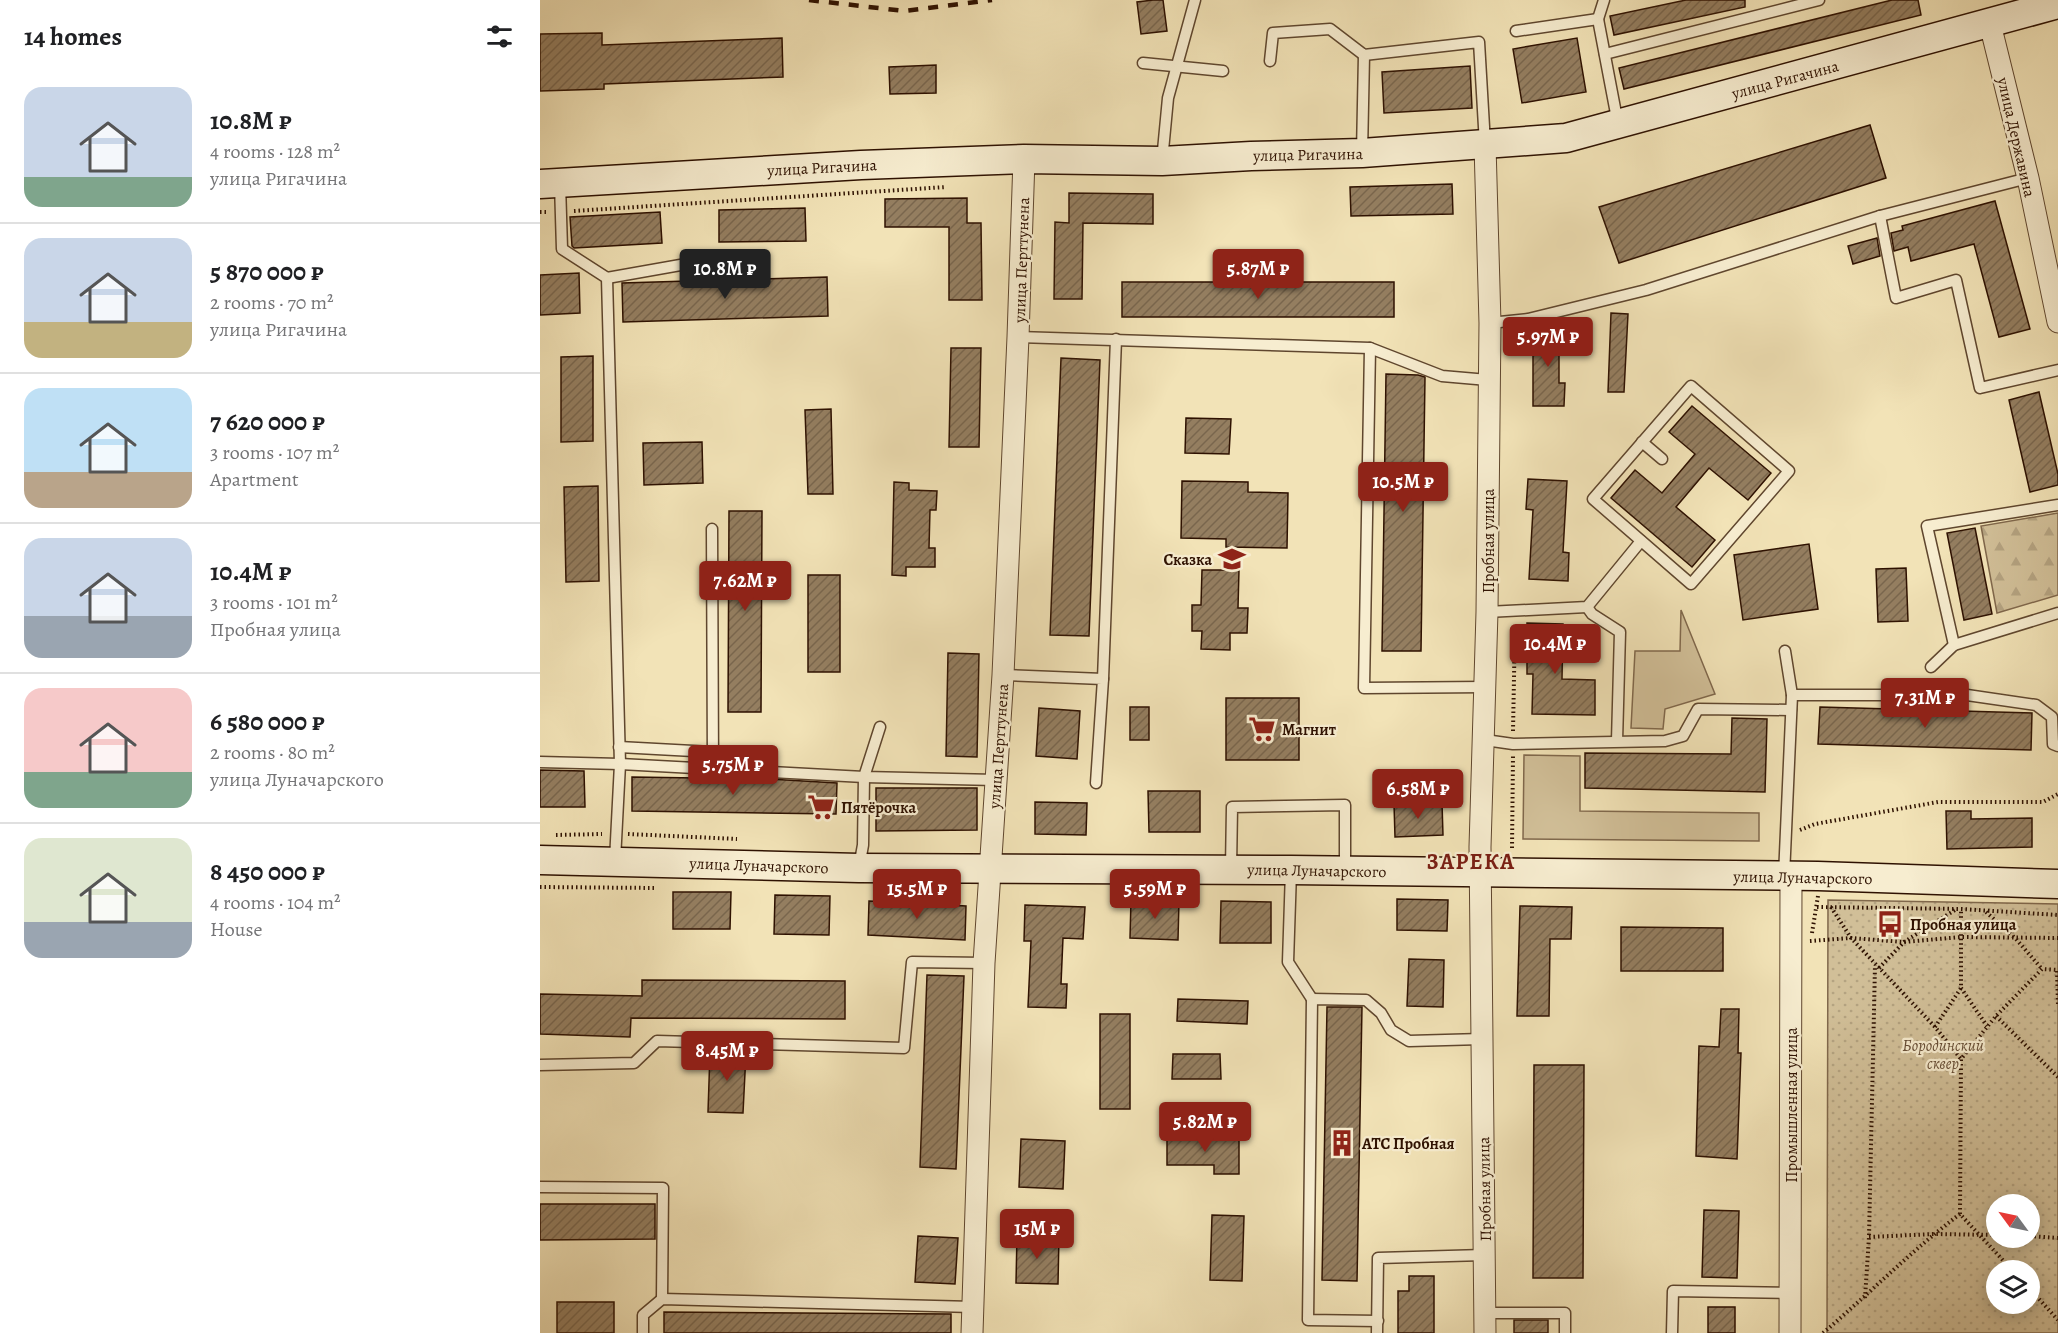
<!DOCTYPE html>
<html lang="en">
<head>
<meta charset="utf-8">
<style>
	:root { --surface:#fff; --page:#f2f2f2; --text:#202124; --muted:#757577; --line:#e0e0e0; --accent:#8f2418 }
	body { margin:0; font-family:Alegreya,serif; background:var(--page); color:var(--text); height:100vh; display:flex; flex-direction:column; font-size:22px; white-space:nowrap }
	* { box-sizing:border-box; margin:0 }
	p { font-size:20px; color:var(--muted) }
	.icon { flex:none; width:33px; height:33px; fill:none; stroke:currentColor; stroke-width:2; stroke-linecap:round; stroke-linejoin:round }
	.map { position:relative; flex:1; overflow:hidden }
	.sheet { display:flex; flex-direction:column; background:var(--surface); width:540px }
	.sheet>* { flex:none }
	.needle { width:39px; rotate:303deg }
	.fabs { position:absolute; left:1446px; top:1194px; display:grid; gap:12px }
	.fabs a { display:grid; place-items:center; width:54px; height:54px; border-radius:50%; background:var(--surface); box-shadow:0 3px 15px #0003; font-size:30px }
	.price { position:absolute; translate:-50% -51px; padding:0 14px; border-radius:6px; background:var(--accent); color:#fff; font-size:20px; line-height:39px; filter:drop-shadow(0 2px 3px #0008) }
	.price::after { content:''; position:absolute; left:50%; top:36px; width:18px; height:14px; margin-left:-9px; background:inherit; clip-path:polygon(0 0,100% 0,50% 100%) }
	.price.active { background:#222; color:#fff }
	ul { padding:0; list-style:none }
	li { display:flex; align-items:center; gap:18px; height:150px; padding:0 24px }
	li+li { border-top:2px solid var(--line) }
	li span { display:grid; place-items:center; flex:none; width:168px; height:120px; border-radius:18px; color:#555 }
	li>.icon { margin-inline-start:auto }
	span .icon { width:72px; height:72px; fill:#fffc; stroke-width:1 }
	li b { font-size:26px }
	h2 { display:flex; justify-content:space-between; align-items:center; height:72px; padding:0 24px; font-size:26px }
	main { display:flex; flex:1; min-height:0 }
	.map>svg:first-child { display:block }
	.green { fill:#d1bf98; stroke:#80684c; stroke-width:1.5 }
	.forest { fill:url(#forest-firs); stroke:#80684c; stroke-width:1.5 }
	.park { fill:url(#park-dots); stroke:#80684c; stroke-width:1.5; fill-rule:evenodd }
	.building { fill:url(#building-hatch); stroke:#2e1101; stroke-width:1.5 }
	.lines { fill:none; stroke-linecap:round; stroke-linejoin:round }
	.lane-casing { stroke:#5f462e; stroke-width:13 }
	.street-casing { stroke:#5f462e; stroke-width:23 }
	.secondary-casing { stroke:#2e1101; stroke-width:31 }
	.path { stroke:#2e1101; stroke-width:4; stroke-dasharray:1.5 3; stroke-linecap:butt }
	.lane { stroke:#f7edd0; stroke-width:10 }
	.street { stroke:#f7edd0; stroke-width:21 }
	.secondary { stroke:#f7edd0; stroke-width:28 }
	.rail { stroke:#2e1101; stroke-width:4.5; stroke-dasharray:10 10; stroke-linecap:butt }
	.labels { text-anchor:middle; stroke-width:4.5; stroke-linejoin:round; paint-order:stroke }
	.street-label { font-size:16px; fill:#2e1101; stroke:#f7edd0 }
	.poi-label { font-size:16px; font-weight:bold; fill:#2e1101; stroke:#f7edd0; text-anchor:start }
	.park-label { font-size:16px; font-style:italic; fill:#674e36; stroke:#f7edd0 }
	.district-label { font-size:22px; font-weight:bold; letter-spacing:1.5px; fill:#7a1f14; stroke:#f7edd0 }
</style>
</head>
<body>
<main>
<section class="sheet">
<h2>14 homes<svg class="icon" aria-label="filters" viewBox="0 0 24 24"><path d="M4 7h16M4 17h16"/><circle cx="9" cy="7" r="2"/><circle cx="15" cy="17" r="2"/></svg></h2>
<ul>
<li><span style="background:linear-gradient(#c9d6e8 75%,#7fa58c 0)"><svg class="icon" aria-label="home" viewBox="0 0 24 24"><path d="M3 11l9-7 9 7M6 9v11h12V9"/></svg></span><div><b>10.8M ₽</b><p>4 rooms · 128 m²</p><p>улица Ригачина</p></div></li>
<li><span style="background:linear-gradient(#c9d6e8 70%,#c2b280 0)"><svg class="icon" aria-label="home" viewBox="0 0 24 24"><path d="M3 11l9-7 9 7M6 9v11h12V9"/></svg></span><div><b>5 870 000 ₽</b><p>2 rooms · 70 m²</p><p>улица Ригачина</p></div></li>
<li><span style="background:linear-gradient(#bfe0f5 70%,#b9a48a 0)"><svg class="icon" aria-label="home" viewBox="0 0 24 24"><path d="M3 11l9-7 9 7M6 9v11h12V9"/></svg></span><div><b>7 620 000 ₽</b><p>3 rooms · 107 m²</p><p>Apartment</p></div></li>
<li><span style="background:linear-gradient(#c9d6e8 65%,#9aa5b1 0)"><svg class="icon" aria-label="home" viewBox="0 0 24 24"><path d="M3 11l9-7 9 7M6 9v11h12V9"/></svg></span><div><b>10.4M ₽</b><p>3 rooms · 101 m²</p><p>Пробная улица</p></div></li>
<li><span style="background:linear-gradient(#f6c9c9 70%,#7fa58c 0)"><svg class="icon" aria-label="home" viewBox="0 0 24 24"><path d="M3 11l9-7 9 7M6 9v11h12V9"/></svg></span><div><b>6 580 000 ₽</b><p>2 rooms · 80 m²</p><p>улица Луначарского</p></div></li>
<li><span style="background:linear-gradient(#dfe7d0 70%,#9aa5b1 0)"><svg class="icon" aria-label="home" viewBox="0 0 24 24"><path d="M3 11l9-7 9 7M6 9v11h12V9"/></svg></span><div><b>8 450 000 ₽</b><p>4 rooms · 104 m²</p><p>House</p></div></li>
</ul>
</section>
<div class="map">
<svg width="1518" height="1333" viewBox="0 0 1518 1333">
	<defs>
		<pattern id="forest-firs" width="22" height="20" patternUnits="userSpaceOnUse" patternTransform="scale(1.5)"><rect width="22" height="20" fill="#d1bf98"/><path d="M5 1l3.5 6h-7zM16 11l3.5 6h-7z" fill="#b4a381"/></pattern>
		<pattern id="park-dots" width="8" height="8" patternUnits="userSpaceOnUse" patternTransform="scale(1.5)"><rect width="8" height="8" fill="#d1bf98"/><path d="M2 2h.1M6 6h.1" fill="none" stroke="#b4a381" stroke-width="1.8" stroke-linecap="round"/></pattern>
		<pattern id="building-hatch" width="6" height="6" patternUnits="userSpaceOnUse" patternTransform="scale(1.5)"><rect width="6" height="6" fill="#947e60"/><path d="M-1 1l2-2M0 6l6-6M5 7l2-2" fill="none" stroke="#79664d"/></pattern>
	</defs>
	<rect width="100%" height="100%" fill="#f2e3b7"/>
	<filter id="stains"><feTurbulence type="fractalNoise" baseFrequency=".00333" numOctaves="4"/><feColorMatrix values="0 0 0 0 .2 0 0 0 0 .09 0 0 0 0 .02 0 0 0 .5 -.17"/></filter>
	<radialGradient id="worn" r=".72"><stop offset=".6" stop-color="#630" stop-opacity="0"/><stop offset="1" stop-color="#630" stop-opacity=".3"/></radialGradient>
	<g class="green">
		<polygon points="1141,610 1175,694 1125,709 1123,729 1091,728 1095,651 1140,651"/>
		<polygon points="984,755 1040,756 1040,811 1219,813 1219,841 983,839"/>
	</g>
	<polygon class="forest" points="1518,513 1518,595 1457,613 1441,526"/>
	<path class="park" d="M 1288,900 L 1518,904 L 1518,1333 L 1287,1333 ZM 1490,1204 L 1490,1238 L 1456,1238 L 1456,1204 ZM 1490,1270 L 1490,1304 L 1456,1304 L 1456,1270 Z"/>
	<g class="building">
		<polygon points="613,0 623,0 627,31 601,34 597,2"/>
		<polygon points="1146,0 1205,0 1205,7 1074,35 1070,16"/>
		<polygon points="1352,0 1378,0 1381,15 1084,89 1079,68"/>
		<polygon points="62,33 62,45 242,38 243,77 64,84 64,89 0,91 0,34"/>
		<polygon points="1037,38 1046,92 982,103 973,49"/>
		<polygon points="396,65 396,93 350,94 349,67"/>
		<polygon points="930,66 932,108 844,113 842,72"/>
		<polygon points="1330,125 1346,178 1079,263 1059,207"/>
		<polygon points="912,184 913,214 811,216 810,187"/>
		<polygon points="529,193 613,194 613,224 543,223 542,299 514,299 515,222 529,223"/>
		<polygon points="427,198 427,223 441,223 442,300 409,300 409,227 345,227 345,199"/>
		<polygon points="1455,201 1490,329 1459,337 1434,244 1371,261 1368,247 1354,251 1351,233 1363,230 1362,226"/>
		<polygon points="265,208 266,241 179,242 179,210"/>
		<polygon points="120,212 122,243 34,248 32,246 30,217"/>
		<polygon points="1337,238 1340,256 1313,264 1308,246"/>
		<polygon points="39,273 40,313 0,315 0,275"/>
		<polygon points="287,277 288,316 83,322 82,283"/>
		<rect x="582" y="282" width="272" height="35"/>
		<polygon points="1071,313 1088,314 1084,392 1068,392"/>
		<polygon points="993,331 1027,331 1027,351 1019,351 1019,383 1025,383 1024,406 993,406"/>
		<polygon points="411,348 441,348 439,447 409,447"/>
		<polygon points="53,356 53,441 21,442 21,357"/>
		<polygon points="521,358 560,360 549,636 510,635"/>
		<polygon points="846,374 878,375 885,377 881,651 842,651"/>
		<polygon points="1499,392 1518,474 1518,485 1490,492 1469,400"/>
		<polygon points="1152,406 1231,473 1208,500 1169,468 1136,507 1175,540 1152,567 1071,498 1095,470 1122,493 1155,454 1129,432"/>
		<polygon points="291,409 293,494 268,494 265,410"/>
		<polygon points="646,418 691,419 689,454 645,453"/>
		<polygon points="162,442 163,483 104,485 103,443"/>
		<polygon points="988,479 1027,481 1023,552 1029,553 1028,581 989,579 993,510 986,509"/>
		<polygon points="642,481 708,482 708,492 748,493 747,548 686,547 686,539 641,538"/>
		<polygon points="354,482 369,483 369,490 397,491 396,510 390,510 389,548 395,548 395,567 366,567 366,576 352,575"/>
		<polygon points="58,486 59,581 26,582 24,487"/>
		<polygon points="189,511 222,511 221,712 188,712"/>
		<polygon points="1435,528 1452,614 1424,620 1407,533"/>
		<polygon points="1269,544 1278,609 1203,620 1194,555"/>
		<polygon points="1366,568 1368,621 1338,622 1336,569"/>
		<polygon points="662,570 699,570 698,608 708,608 707,633 690,633 690,650 661,649 662,631 652,631 652,605 661,605"/>
		<rect x="268" y="575" width="32" height="97"/>
		<polygon points="987,623 1023,624 1022,679 1055,680 1055,715 992,714 993,674 987,674"/>
		<polygon points="408,653 439,654 437,757 406,756"/>
		<rect x="686" y="698" width="73" height="62"/>
		<rect x="590" y="707" width="19" height="33"/>
		<polygon points="1280,707 1492,713 1491,750 1278,744"/>
		<polygon points="499,708 540,711 537,759 496,756"/>
		<polygon points="1192,718 1227,719 1225,792 1045,788 1045,753 1191,754"/>
		<polygon points="0,770 44,771 45,807 0,807"/>
		<polygon points="92,777 229,779 297,783 296,814 92,811"/>
		<polygon points="336,788 437,788 437,830 336,831"/>
		<polygon points="608,791 660,791 660,832 609,832"/>
		<polygon points="495,802 547,803 546,835 495,834"/>
		<polygon points="902,803 903,835 855,837 854,804"/>
		<polygon points="1406,811 1431,811 1431,819 1492,818 1492,847 1407,849"/>
		<polygon points="133,892 191,892 190,929 133,929"/>
		<polygon points="235,895 290,896 289,935 234,934"/>
		<polygon points="857,899 908,900 907,931 857,930"/>
		<polygon points="591,900 639,901 638,940 590,938"/>
		<polygon points="329,901 426,906 425,940 328,935"/>
		<polygon points="681,901 731,902 731,943 680,943"/>
		<polygon points="485,905 545,907 543,939 523,938 521,984 527,984 526,1008 488,1007 491,941 484,941"/>
		<polygon points="980,906 1032,907 1031,939 1010,939 1009,1016 977,1016"/>
		<polygon points="1081,927 1183,928 1183,971 1081,971"/>
		<polygon points="869,959 904,960 903,1007 867,1006"/>
		<polygon points="387,975 424,976 416,1169 380,1167"/>
		<polygon points="102,980 305,981 305,1019 91,1018 90,1037 0,1034 0,994 102,996"/>
		<polygon points="638,999 708,1001 707,1024 637,1021"/>
		<polygon points="787,1007 822,1007 817,1281 782,1280"/>
		<polygon points="1181,1009 1199,1009 1198,1053 1201,1053 1197,1159 1156,1156 1159,1046 1179,1047"/>
		<rect x="560" y="1014" width="30" height="95"/>
		<polygon points="170,1052 206,1053 203,1113 168,1112"/>
		<polygon points="633,1054 680,1054 681,1079 632,1079"/>
		<polygon points="994,1065 1044,1065 1043,1278 993,1278"/>
		<polygon points="627,1137 699,1137 699,1174 674,1174 674,1165 627,1165"/>
		<polygon points="481,1139 525,1141 523,1189 479,1187"/>
		<polygon points="0,1204 115,1204 115,1239 0,1240"/>
		<polygon points="1164,1210 1199,1211 1197,1278 1162,1277"/>
		<polygon points="672,1215 704,1216 702,1281 670,1280"/>
		<polygon points="477,1235 519,1236 518,1284 476,1283"/>
		<polygon points="378,1236 418,1238 415,1284 375,1282"/>
		<polygon points="869,1276 894,1276 894,1333 858,1333 858,1291 869,1291"/>
		<rect x="17" y="1302" width="57" height="31"/>
		<rect x="1168" y="1307" width="27" height="26"/>
		<polygon points="124,1312 411,1314 411,1333 124,1333"/>
		<rect x="974" y="1320" width="34" height="13"/>
	</g>
	<g class="lines">
		<defs>
			<g id="lane">
				<polyline points="1058,19 1064,0"/>
				<polyline points="976,31 1058,19 1078,124"/>
				<polyline points="1065,54 1279,0"/>
				<polyline points="730,61 733,33 790,29 824,55 939,42 945,144"/>
				<polyline points="603,63 683,71"/>
				<polyline points="822,153 824,55"/>
				<polyline points="622,161 628,98 655,0"/>
				<polyline points="20,184 22,249 67,278 80,764 75,860"/>
				<polyline points="1340,216 1356,298 1416,280 1440,388 1518,370"/>
				<polyline points="67,278 163,261"/>
				<polyline points="950,323 988,319 1106,290 1340,216 1488,178"/>
				<polyline points="478,337 830,348 902,376 948,380"/>
				<polyline points="830,348 824,688 946,687"/>
				<polygon points="1151,386 1249,471 1151,584 1053,499"/>
				<polyline points="1102,442 1122,459"/>
				<polyline points="172,529 173,770"/>
				<polyline points="1047,607 1052,614 1080,632 1077,741"/>
				<polyline points="947,612 1047,607 1101,541"/>
				<polyline points="1414,645 1387,526 1518,505"/>
				<polyline points="1245,651 1252,695"/>
				<polyline points="1391,667 1414,645 1518,613"/>
				<polyline points="463,675 563,679 556,783"/>
				<polyline points="563,679 576,339"/>
				<polyline points="945,740 973,744 1125,741 1143,736 1158,709 1251,710"/>
				<polyline points="79,747 172,752"/>
				<polyline points="0,762 80,764 324,777 456,780"/>
				<polyline points="319,867 323,845 324,777 340,727"/>
				<polyline points="691,868 692,807 805,805 805,870"/>
				<polyline points="751,871 748,962 772,999"/>
				<polyline points="1244,876 1252,695 1427,695 1496,705 1512,717 1513,744 1518,746"/>
				<polyline points="0,1065 94,1063 117,1041 364,1048 372,962 444,963"/>
				<polyline points="0,1187 123,1188 122,1299"/>
				<polyline points="945,1313 1025,1313 1025,1333"/>
				<polyline points="838,1321 768,1320 772,999 826,1000 841,1013 851,1030 869,1041 942,1039"/>
				<polyline points="103,1333 103,1315 122,1299 433,1307"/>
				<polyline points="837,1333 838,1258 944,1255"/>
				<polyline points="1132,1333 1133,1291 1251,1293"/>
			</g>
			<g id="street">
				<polyline points="1450,24 1488,178 1518,322"/>
				<polyline points="945,145 950,323 947,612 940,847 945,1333"/>
				<polyline points="432,1333 444,963 463,675 478,337 484,159"/>
				<polyline points="1250,1333 1251,876"/>
			</g>
			<g id="secondary">
				<polyline points="0,184 321,165 484,159 622,161 711,156 822,153 1026,138 1518,4"/>
				<polyline points="0,860 319,868 751,870 1278,876 1518,884"/>
			</g>
		</defs>
		<use href="#lane" class="lane-casing"/>
		<use href="#street" class="street-casing"/>
		<use href="#secondary" class="secondary-casing"/>
		<g class="path">
			<polyline points="34,211 406,187"/>
			<polyline points="0,212 8,212"/>
			<polyline points="973,731 975,624"/>
			<polyline points="1260,830 1275,824 1398,802 1503,802 1518,794"/>
			<polyline points="88,834 197,839"/>
			<polyline points="16,835 62,834"/>
			<polyline points="972,848 973,756"/>
			<polyline points="0,887 115,888"/>
			<polyline points="1277,907 1421,909 1518,915"/>
			<polyline points="1291,907 1311,938 1395,1027 1421,1059"/>
			<polyline points="1446,912 1476,939 1502,969"/>
			<polyline points="1272,933 1278,896"/>
			<polyline points="1270,941 1311,938 1364,942 1421,937 1518,938"/>
			<polyline points="1339,968 1364,942 1415,910"/>
			<polyline points="1517,971 1518,1005"/>
			<polyline points="1421,988 1447,1026"/>
			<polyline points="1456,1016 1518,1077"/>
			<polyline points="1395,1027 1421,988 1421,909"/>
			<polyline points="1490,1236 1518,1238"/>
			<polyline points="1329,1237 1394,1234 1456,1235"/>
			<polyline points="1472,1270 1420,1214 1421,1059 1456,1016 1502,969 1518,970"/>
			<polyline points="1490,1289 1518,1320"/>
			<polyline points="1325,1298 1329,1237 1335,965"/>
			<path d="M 1283,1333 C 1329,1294 1372,1250 1420,1214"/>
		</g>
		<use href="#lane" class="lane"/>
		<use href="#street" class="street"/>
		<use href="#secondary" class="secondary"/>
		<polyline class="rail" points="269,0 364,11 452,0"/>
	</g>
	<defs>
		<symbol id="school-bare" viewBox="-9 -9 18 18"><path d="M0-5L7-2L0 1L-7-2ZM-4 1L0 2.5L4 1V4Q0 6-4 4Z" fill="#8f2418" stroke="#f7edd0" stroke-width="2.5" paint-order="stroke"/></symbol>
		<symbol id="supermarket-bare" viewBox="-9 -9 18 18"><path d="M-6-5.5h2.5l.6 2H6L4.5 2H-2.5L-4.4-4H-6ZM-1.5 3.2a1.3 1.3 0 1 0 .1 0ZM3 3.2a1.3 1.3 0 1 0 .1 0Z" fill="#8f2418" stroke="#f7edd0" stroke-width="2.5" paint-order="stroke"/></symbol>
		<symbol id="bus-bare" viewBox="-9 -9 18 18"><path d="M-5-6H5V4H4V6H2V4H-2V6H-4V4H-5ZM-3.5-4V0h7V-4ZM-3.5 1.2v1.5H-2V1.2ZM2 1.2v1.5H3.5V1.2Z" fill="#8f2418" stroke="#f7edd0" stroke-width="2.5" paint-order="stroke"/></symbol>
		<symbol id="building-bare" viewBox="-9 -9 18 18"><path d="M-4-6H4V6H1V3H-1V6H-4ZM-2.5-4.3h1.7v1.8h-1.7ZM.8-4.3h1.7v1.8H.8ZM-2.5-1h1.7V.8h-1.7ZM.8-1h1.7V.8H.8Z" fill="#8f2418" stroke="#f7edd0" stroke-width="2.5" paint-order="stroke"/></symbol>
	</defs>
	<g fill-rule="evenodd">
		<use href="#school-bare" x="673" y="540" width="38" height="38"/>
		<use href="#supermarket-bare" x="703" y="710" width="38" height="38"/>
		<use href="#supermarket-bare" x="262" y="788" width="38" height="38"/>
		<use href="#bus-bare" x="1331" y="905" width="38" height="38"/>
		<use href="#building-bare" x="783" y="1124" width="38" height="38"/>
	</g>
	<g class="labels">
		<g class="street-label">
			<text transform="translate(1245 79) rotate(-15)" y="6">улица Ригачина</text>
			<text transform="translate(1477 137) rotate(77)" y="6">улица Державина</text>
			<text transform="translate(768 154) rotate(-1)" y="6">улица Ригачина</text>
			<text transform="translate(282 167) rotate(-3)" y="6">улица Ригачина</text>
			<text transform="translate(481 260) rotate(-88)" y="6">улица Перттунена</text>
			<text transform="translate(948 541) rotate(-90)" y="6">Пробная улица</text>
			<text transform="translate(458 746) rotate(-86)" y="6">улица Перттунена</text>
			<text transform="translate(219 865) rotate(2)" y="6">улица Луначарского</text>
			<text transform="translate(777 870) rotate(1)" y="6">улица Луначарского</text>
			<text transform="translate(1263 877) rotate(1)" y="6">улица Луначарского</text>
			<text transform="translate(1251 1105) rotate(-90)" y="6">Промышленная улица</text>
			<text transform="translate(944 1189) rotate(-91)" y="6">Пробная улица</text>
		</g>
		<g class="poi-label">
			<text x="672" y="565" text-anchor="end">Сказка</text>
			<text x="742" y="735">Магнит</text>
			<text x="301" y="813">Пятёрочка</text>
			<text x="1370" y="930">Пробная улица</text>
			<text x="822" y="1149">АТС Пробная</text>
		</g>
		<g class="park-label">
			<text x="1403" y="1051">Бородинский<tspan x="1403" dy="18">сквер</tspan></text>
		</g>
		<g class="district-label">
			<text x="931" y="869">ЗАРЕКА</text>
		</g>
	</g>
	<rect width="100%" height="100%" filter="url(#stains)"/>
	<rect width="100%" height="100%" fill="url(#worn)"/>
</svg>
<div class="fabs">
<a><svg class="needle" viewBox="-14 -14 28 28"><path d="M0-13l5 13h-10z" fill="#e53935"/><path d="M0 13l5-13h-10z" fill="#757577"/></svg></a>
<a><svg class="icon" aria-label="layers" viewBox="0 0 24 24"><path d="M12 4l9 5-9 5-9-5zM3 14l9 5 9-5"/></svg></a>
</div>
<b class="price active" style="left:185px;top:300px">10.8M ₽</b>
<b class="price" style="left:718px;top:300px">5.87M ₽</b>
<b class="price" style="left:1008px;top:368px">5.97M ₽</b>
<b class="price" style="left:863px;top:513px">10.5M ₽</b>
<b class="price" style="left:205px;top:612px">7.62M ₽</b>
<b class="price" style="left:1015px;top:675px">10.4M ₽</b>
<b class="price" style="left:1385px;top:729px">7.31M ₽</b>
<b class="price" style="left:193px;top:796px">5.75M ₽</b>
<b class="price" style="left:878px;top:820px">6.58M ₽</b>
<b class="price" style="left:377px;top:920px">15.5M ₽</b>
<b class="price" style="left:615px;top:920px">5.59M ₽</b>
<b class="price" style="left:187px;top:1082px">8.45M ₽</b>
<b class="price" style="left:665px;top:1153px">5.82M ₽</b>
<b class="price" style="left:497px;top:1260px">15M ₽</b>
</div>
</main>
</body>
</html>
